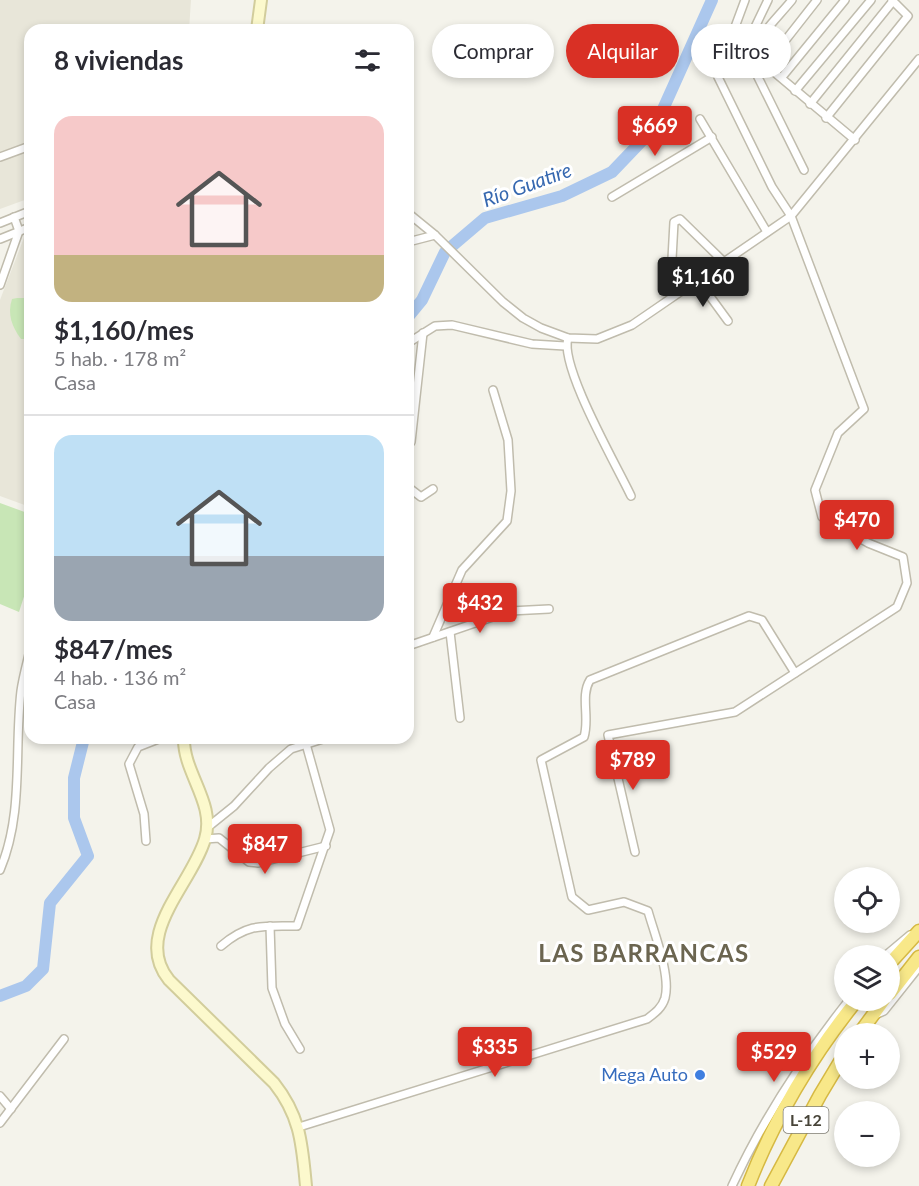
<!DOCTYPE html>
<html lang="es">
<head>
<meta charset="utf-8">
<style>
	:root { --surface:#fff; --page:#f7f7f7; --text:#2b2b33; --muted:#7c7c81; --line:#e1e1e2; --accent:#d93025 }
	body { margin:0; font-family:Lato,sans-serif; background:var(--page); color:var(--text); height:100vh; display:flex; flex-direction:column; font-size:22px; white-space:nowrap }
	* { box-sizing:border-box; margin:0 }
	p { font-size:20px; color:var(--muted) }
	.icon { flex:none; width:33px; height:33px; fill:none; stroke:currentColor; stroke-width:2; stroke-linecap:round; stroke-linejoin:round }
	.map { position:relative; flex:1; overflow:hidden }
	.drawer { position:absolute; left:24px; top:24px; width:390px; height:720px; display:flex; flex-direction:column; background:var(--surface); border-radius:18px; box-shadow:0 3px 9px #0003 }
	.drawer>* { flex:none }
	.hud { position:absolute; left:432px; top:24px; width:396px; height:54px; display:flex; gap:12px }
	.fabs { position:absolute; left:834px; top:867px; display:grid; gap:12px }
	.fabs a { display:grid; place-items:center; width:66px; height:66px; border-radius:50%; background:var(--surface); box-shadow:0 3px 9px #0003; font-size:30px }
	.price { position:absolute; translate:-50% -51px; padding:0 14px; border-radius:6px; background:var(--accent); color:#fff; font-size:20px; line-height:39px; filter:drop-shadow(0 2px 3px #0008) }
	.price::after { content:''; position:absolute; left:50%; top:36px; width:18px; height:14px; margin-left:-9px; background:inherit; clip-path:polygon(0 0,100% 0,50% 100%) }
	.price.selected { background:#222; color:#fff }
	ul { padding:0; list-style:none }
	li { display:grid; align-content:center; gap:12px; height:318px; padding:0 30px }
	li+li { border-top:2px solid var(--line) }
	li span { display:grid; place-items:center; height:186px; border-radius:18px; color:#555 }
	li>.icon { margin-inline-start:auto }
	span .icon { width:108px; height:108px; fill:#fffc; stroke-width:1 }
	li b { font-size:26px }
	h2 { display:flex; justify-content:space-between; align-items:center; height:72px; padding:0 30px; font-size:26px }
	.tag { padding:0 21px; border-radius:27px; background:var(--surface); box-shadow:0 3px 9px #0003; font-size:21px; line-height:54px }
	.tag.selected { background:var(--accent); color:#fff }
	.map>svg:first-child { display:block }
	.residential { fill:#e8e6d9 }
	.green { fill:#c8e6b6 }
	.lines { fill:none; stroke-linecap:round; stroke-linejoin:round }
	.river { stroke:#abc7ed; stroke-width:12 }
	.minor-casing { stroke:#c0bcad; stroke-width:10 }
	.secondary-casing { stroke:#d2cd9c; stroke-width:14 }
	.trunk-casing { stroke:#d6b943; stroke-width:15 }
	.minor { stroke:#fff; stroke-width:7 }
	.secondary { stroke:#fcf9cd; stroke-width:10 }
	.trunk { stroke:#f8e889; stroke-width:12 }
	.shop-dot { fill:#3f7fe0; stroke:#fff; stroke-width:2 }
	.labels { text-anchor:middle; stroke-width:6; stroke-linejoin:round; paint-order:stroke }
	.shield { fill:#fff; stroke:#7f7d74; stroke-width:1.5 }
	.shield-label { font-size:16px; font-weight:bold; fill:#484539 }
	.shop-label { font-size:18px; fill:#366cbe; stroke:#fff; text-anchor:end }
	.water-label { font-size:20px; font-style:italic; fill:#3668b0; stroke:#fff }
	.district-label { font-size:24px; font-weight:bold; letter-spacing:1.5px; fill:#6b6550; stroke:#fff }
</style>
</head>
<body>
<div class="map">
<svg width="919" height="1186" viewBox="0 0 919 1186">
	<rect width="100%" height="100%" fill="#f4f3eb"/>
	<g class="residential">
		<polygon points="0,0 191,0 189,30 30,30 30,198 0,209"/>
		<polygon points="30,233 30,507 0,496 0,300 25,235"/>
	</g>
	<g class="green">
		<path d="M 17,298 L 30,298 L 30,339 L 21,339 C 12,327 7,314 12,299 Z"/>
		<polygon points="0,503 30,514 30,578 19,612 0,604"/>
	</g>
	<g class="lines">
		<g class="river">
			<polyline points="408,317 422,300 445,252 485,218 562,196 612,172 655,127 712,0"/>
			<polyline points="0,996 26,986 43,969 50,903 88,856 74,818 74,778 84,738"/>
		</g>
		<defs>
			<g id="minor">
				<polyline points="745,0 735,27 737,41 855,140"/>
				<path d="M 792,0 C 780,15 753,41 749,59 L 804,170"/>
				<polyline points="745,48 768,0"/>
				<polyline points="766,65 817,0"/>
				<polyline points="782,77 845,0"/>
				<polyline points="795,91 871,0"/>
				<polyline points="810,104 893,1"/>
				<polyline points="826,118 908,16 892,0"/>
				<polyline points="700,119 767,232"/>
				<polyline points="0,157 30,146"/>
				<polyline points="612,197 712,137"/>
				<polyline points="408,213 435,235 503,302 523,318 541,328 568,338 597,339 632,325 791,216 919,59"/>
				<polyline points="0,223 30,211"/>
				<polyline points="0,239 30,227"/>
				<polyline points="408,242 435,235"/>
				<polyline points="675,269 672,259 674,222 680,219 724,262"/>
				<polyline points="698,280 728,321"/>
				<polyline points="0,285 19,231 14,217"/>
				<path d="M 568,338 C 559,366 617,466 631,496"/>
				<polyline points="408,343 435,326 452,325 532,344 565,346"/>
				<polyline points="408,445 411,442 423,333"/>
				<polyline points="408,487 421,497 433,489"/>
				<polyline points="450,632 460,718"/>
				<polyline points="433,637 462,570 507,521 511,491 508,440 493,390"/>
				<polyline points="408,646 510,611 549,609"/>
				<polyline points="208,827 234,806 269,768 291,749 326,738"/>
				<polyline points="205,839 219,838 249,862 258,863 326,846"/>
				<polyline points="146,841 144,814 129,764 138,747 161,738"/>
				<polyline points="635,852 608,735 735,712 897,607 907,583 903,557 868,543 822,517 815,490 838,433 864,409 791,216 772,187 717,75"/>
				<path d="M 0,870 C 24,813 14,751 21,691 C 23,677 27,663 30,650"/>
				<polyline points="270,926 272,988 285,1024 300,1049"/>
				<path d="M 221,946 C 248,923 263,926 297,926 L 330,830 L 306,744"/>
				<polyline points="885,956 910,935"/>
				<polyline points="875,1015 884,1011 919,967"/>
				<polyline points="0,1096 11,1109"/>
				<polyline points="0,1123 64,1039"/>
				<path d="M 299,1127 L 647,1019 C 655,1013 662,1008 665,998 C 671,975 654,933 648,911 L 624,902 L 588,910 L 572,897 L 541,760 L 584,737 C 590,718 580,696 590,680 L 749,616 L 762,620 L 795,673"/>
				<path d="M 732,1186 C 763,1119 803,1058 849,1000"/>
			</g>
			<g id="secondary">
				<polyline points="257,30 261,0"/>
				<path d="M 184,738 C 183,773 216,803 205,839 C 192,884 132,935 169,980 L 274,1083 C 301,1117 302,1145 306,1186"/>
			</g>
			<g id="trunk">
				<polyline points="890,963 919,931"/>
				<polyline points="890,994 919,957"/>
				<polyline points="859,1034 884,1000"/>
				<path d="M 748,1186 C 773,1121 813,1054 857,1000"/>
				<polyline points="771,1186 820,1095 844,1055"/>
			</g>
		</defs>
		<use href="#minor" class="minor-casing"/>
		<use href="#secondary" class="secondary-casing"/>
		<use href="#trunk" class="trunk-casing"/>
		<use href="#minor" class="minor"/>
		<use href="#secondary" class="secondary"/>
		<use href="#trunk" class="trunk"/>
	</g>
	<circle class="shop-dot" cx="700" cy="1075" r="6"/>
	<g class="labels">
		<rect class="shield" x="783.5" y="1107" width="45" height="26" rx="4.5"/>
		<g class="shield-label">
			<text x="806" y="1126">L-12</text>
		</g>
		<g class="shop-label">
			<text x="688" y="1081">Mega Auto</text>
		</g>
		<g class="water-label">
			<text transform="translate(527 185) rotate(-20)" y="7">Río Guatire</text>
		</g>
		<g class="district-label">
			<text x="644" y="962">LAS BARRANCAS</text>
		</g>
	</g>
</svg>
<div class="fabs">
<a><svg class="icon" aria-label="locate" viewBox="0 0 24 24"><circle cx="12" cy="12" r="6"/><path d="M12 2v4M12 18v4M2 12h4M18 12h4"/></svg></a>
<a><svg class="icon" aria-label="layers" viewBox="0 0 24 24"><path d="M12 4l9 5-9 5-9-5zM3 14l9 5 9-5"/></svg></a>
<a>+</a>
<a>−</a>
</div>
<b class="price" style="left:655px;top:157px">$669</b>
<b class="price selected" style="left:703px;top:308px">$1,160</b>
<b class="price" style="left:857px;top:551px">$470</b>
<b class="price" style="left:480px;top:634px">$432</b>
<b class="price" style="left:633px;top:791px">$789</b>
<b class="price" style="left:265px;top:875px">$847</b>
<b class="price" style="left:495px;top:1078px">$335</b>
<b class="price" style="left:774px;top:1083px">$529</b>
<div class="hud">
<a class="tag">Comprar</a>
<a class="tag selected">Alquilar</a>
<a class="tag">Filtros</a>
</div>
<section class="drawer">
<h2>8 viviendas<svg class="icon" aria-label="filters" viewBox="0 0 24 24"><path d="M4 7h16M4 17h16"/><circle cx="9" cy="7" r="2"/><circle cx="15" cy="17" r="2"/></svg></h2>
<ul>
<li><span style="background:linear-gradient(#f6c9c9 75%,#c2b280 0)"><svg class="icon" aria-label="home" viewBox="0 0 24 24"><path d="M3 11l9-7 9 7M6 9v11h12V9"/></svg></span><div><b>$1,160/mes</b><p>5 hab. · 178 m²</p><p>Casa</p></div></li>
<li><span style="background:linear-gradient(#bfe0f5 65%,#9aa5b1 0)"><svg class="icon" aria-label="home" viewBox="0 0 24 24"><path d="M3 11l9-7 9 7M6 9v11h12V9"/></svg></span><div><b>$847/mes</b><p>4 hab. · 136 m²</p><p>Casa</p></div></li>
</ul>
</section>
</div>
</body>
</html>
